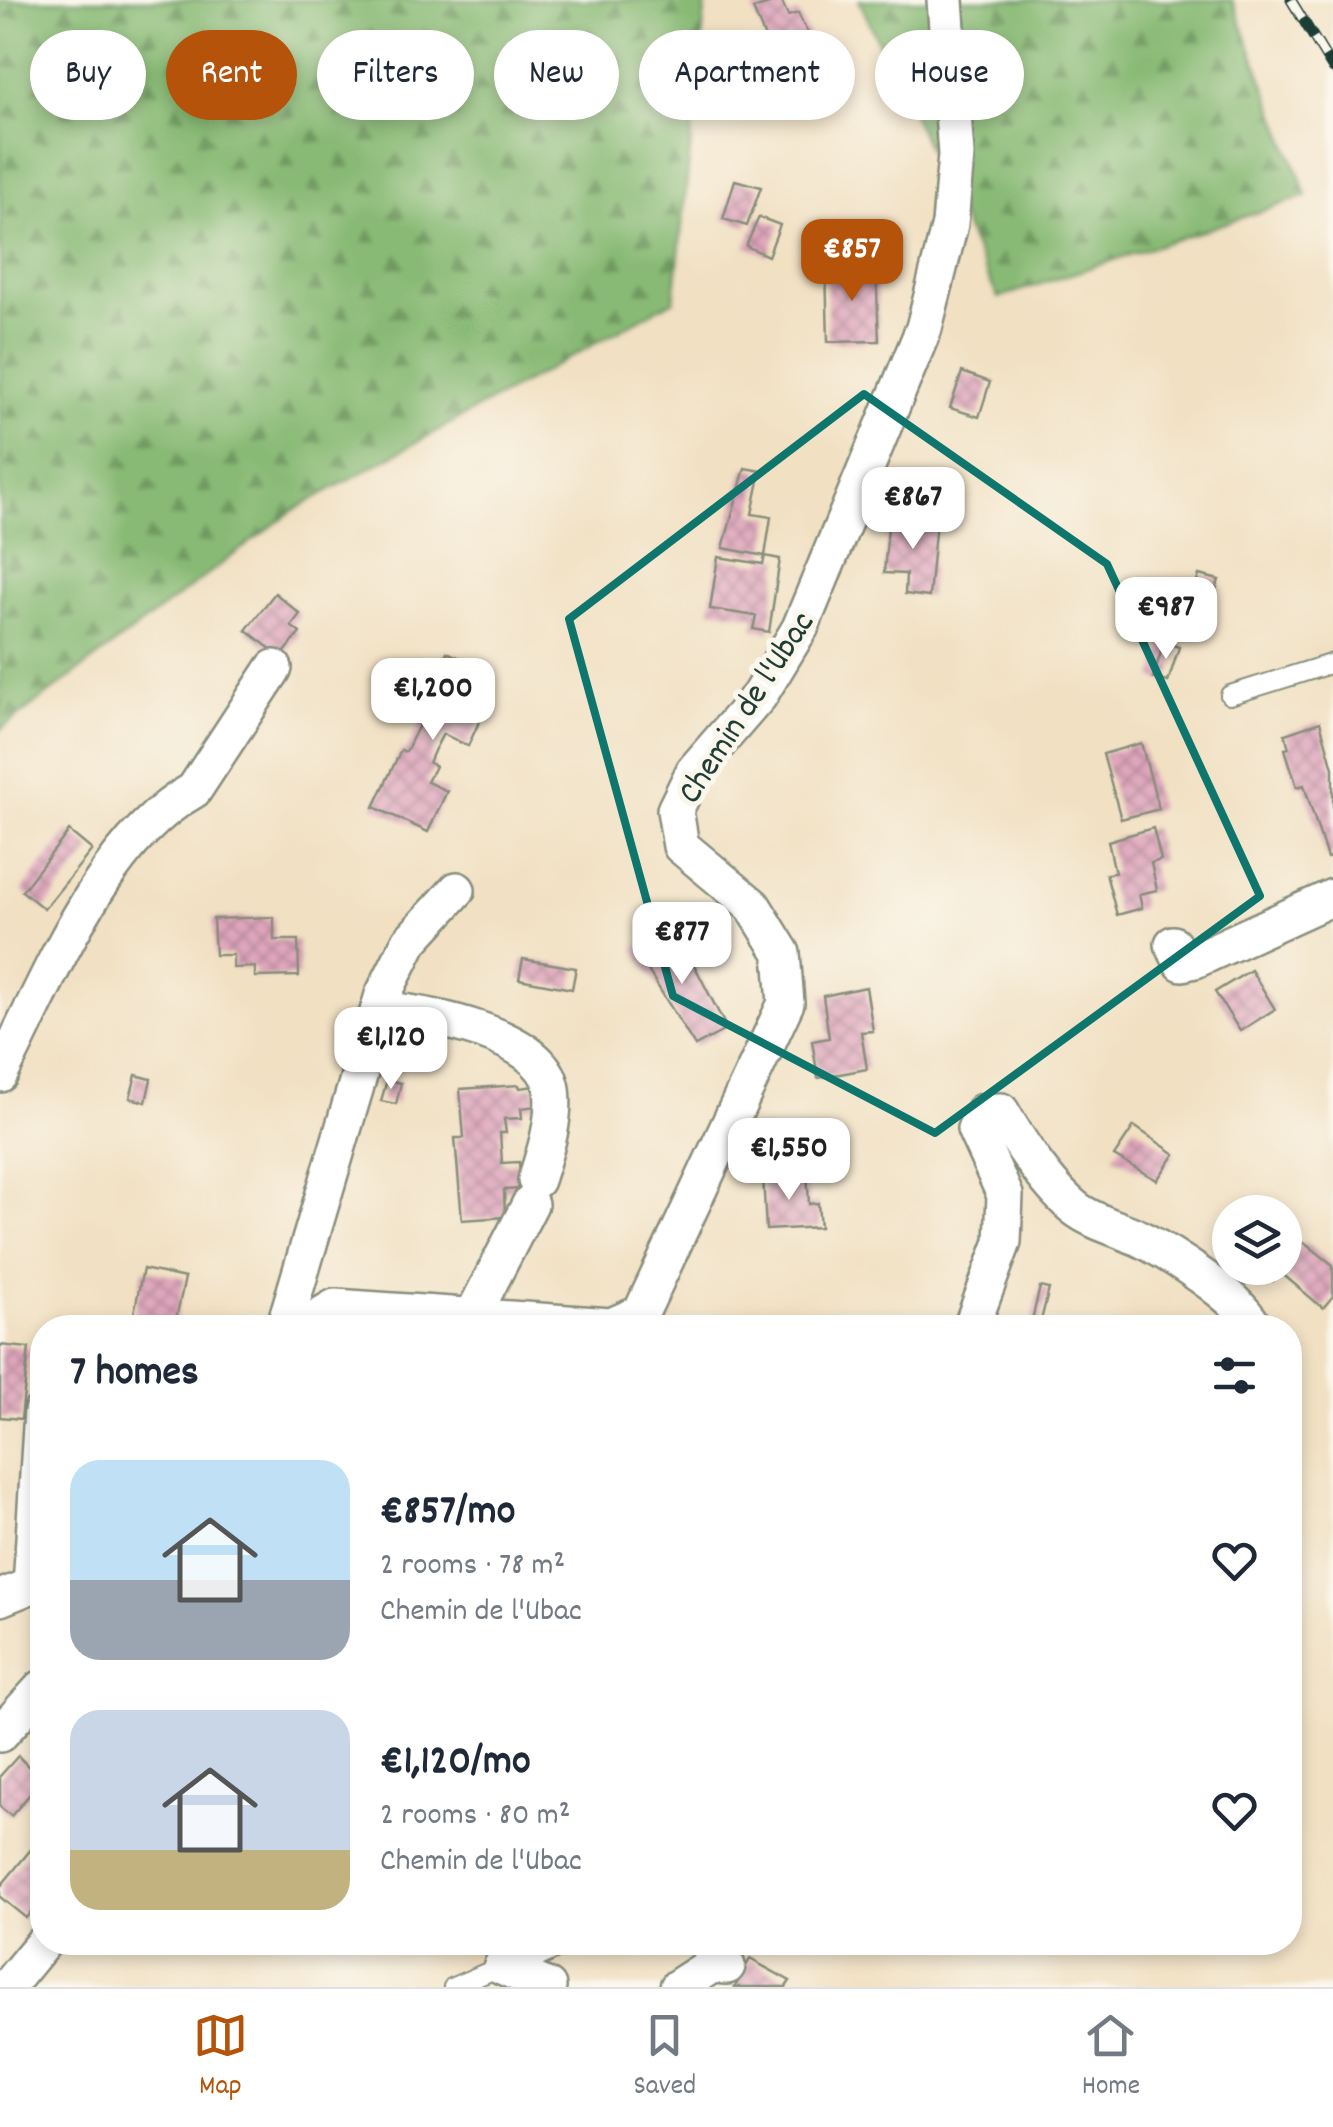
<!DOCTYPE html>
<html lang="en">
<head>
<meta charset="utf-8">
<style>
	:root { --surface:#fff; --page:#f2f2f3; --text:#1f2937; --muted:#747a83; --line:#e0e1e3; --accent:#b45309 }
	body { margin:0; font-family:Dekko,sans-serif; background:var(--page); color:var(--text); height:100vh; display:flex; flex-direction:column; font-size:38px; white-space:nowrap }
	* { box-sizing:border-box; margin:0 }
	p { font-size:32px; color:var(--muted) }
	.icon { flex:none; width:55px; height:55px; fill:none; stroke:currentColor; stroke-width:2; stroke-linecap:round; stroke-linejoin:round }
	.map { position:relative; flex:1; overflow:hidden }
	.sheet { position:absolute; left:30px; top:1315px; width:1272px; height:640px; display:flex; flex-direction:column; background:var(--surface); border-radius:40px; box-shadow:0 5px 15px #0003 }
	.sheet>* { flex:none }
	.banner { position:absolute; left:30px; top:30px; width:1275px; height:90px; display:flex; gap:20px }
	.tools { position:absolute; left:1212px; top:1195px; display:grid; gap:20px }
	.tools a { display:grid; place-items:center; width:90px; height:90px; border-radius:50%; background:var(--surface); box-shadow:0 5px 15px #0003; font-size:50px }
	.price { position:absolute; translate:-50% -85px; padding:0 22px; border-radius:20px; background:#fff; color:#222; font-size:32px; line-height:65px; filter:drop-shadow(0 2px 5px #0008) }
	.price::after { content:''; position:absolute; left:50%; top:60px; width:30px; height:22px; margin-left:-15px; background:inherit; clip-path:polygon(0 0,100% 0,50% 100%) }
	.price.selected { background:var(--accent); color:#fff }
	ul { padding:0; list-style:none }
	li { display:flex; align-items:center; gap:30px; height:250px; padding:0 40px }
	li span { display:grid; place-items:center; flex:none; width:280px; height:200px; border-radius:30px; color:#555 }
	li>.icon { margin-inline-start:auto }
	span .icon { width:120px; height:120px; fill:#fffc; stroke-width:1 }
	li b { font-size:42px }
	h2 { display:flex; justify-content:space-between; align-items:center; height:120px; padding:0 40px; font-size:42px }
	.tag { padding:0 35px; border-radius:45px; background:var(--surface); box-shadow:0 5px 15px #0003; font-size:35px; line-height:90px }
	.tag.selected { background:var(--accent); color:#fff }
	.tabs { display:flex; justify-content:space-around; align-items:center; height:140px; border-top:2px solid var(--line); background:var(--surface); font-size:28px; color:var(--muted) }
	.tabs a { display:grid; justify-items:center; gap:5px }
	.tabs .selected { color:var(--accent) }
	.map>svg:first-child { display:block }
	.forest { fill:url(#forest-firs); stroke:#547c54; stroke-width:2.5 }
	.building { fill:url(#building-cross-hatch) }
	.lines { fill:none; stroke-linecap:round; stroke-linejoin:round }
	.lane-casing { stroke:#888e7b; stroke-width:22 }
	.street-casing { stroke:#888e7b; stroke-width:40 }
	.lane { stroke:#fff; stroke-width:18 }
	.street { stroke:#fff; stroke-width:35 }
	.rail-casing { stroke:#1f3d34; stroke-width:11 }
	.rail { stroke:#fbf7ec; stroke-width:8; stroke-dasharray:22; stroke-linecap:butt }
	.marked { fill:none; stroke:#0f766e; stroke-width:8; stroke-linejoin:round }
	.labels { text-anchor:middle; stroke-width:10; stroke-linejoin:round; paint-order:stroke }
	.street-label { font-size:35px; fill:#1f3d34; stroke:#fbf7ec }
</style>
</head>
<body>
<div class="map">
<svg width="1333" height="1987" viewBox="0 0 1333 1987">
	<defs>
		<pattern id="forest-firs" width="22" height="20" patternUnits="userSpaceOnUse" patternTransform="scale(2.5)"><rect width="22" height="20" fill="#88ba74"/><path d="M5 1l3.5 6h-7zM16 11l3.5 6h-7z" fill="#6f9860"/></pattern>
		<pattern id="building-cross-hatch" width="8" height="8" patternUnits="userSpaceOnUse" patternTransform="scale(2.5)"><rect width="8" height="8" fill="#dfa6bc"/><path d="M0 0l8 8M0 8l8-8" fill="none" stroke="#b4889a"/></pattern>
	</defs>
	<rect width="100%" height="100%" fill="#fbf7ec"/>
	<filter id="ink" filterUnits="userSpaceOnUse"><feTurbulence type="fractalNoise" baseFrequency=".01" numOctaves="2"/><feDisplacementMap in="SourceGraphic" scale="20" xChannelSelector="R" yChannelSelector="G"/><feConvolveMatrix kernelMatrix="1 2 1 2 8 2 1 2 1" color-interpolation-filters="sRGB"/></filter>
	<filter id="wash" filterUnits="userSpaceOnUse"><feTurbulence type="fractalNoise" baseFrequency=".0048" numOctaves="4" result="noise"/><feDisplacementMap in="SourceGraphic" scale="40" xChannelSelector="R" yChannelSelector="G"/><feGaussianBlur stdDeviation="2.25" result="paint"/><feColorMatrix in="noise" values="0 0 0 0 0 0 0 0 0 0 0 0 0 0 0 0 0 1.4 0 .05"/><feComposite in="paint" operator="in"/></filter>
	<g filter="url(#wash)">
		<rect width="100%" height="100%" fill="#f1e0c2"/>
		<g class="forest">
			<polygon points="0,0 706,0 674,300 292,511 0,730"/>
			<polygon points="859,0 1232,0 1307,196 998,298"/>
		</g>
		<g id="blocks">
			<g class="building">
				<polygon points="781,0 788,16 798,13 823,65 792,77 778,42 768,45 753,9"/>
				<polygon points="735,180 761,187 747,226 723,219"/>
				<polygon points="759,217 780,225 768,256 746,246"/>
				<polygon points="876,266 879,341 828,342 826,267"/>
				<polygon points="962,372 990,382 979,417 950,408"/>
				<polygon points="745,468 761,471 752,514 771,517 765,556 723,548"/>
				<polygon points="913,508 937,510 929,597 905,594 906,574 884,573 888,527 911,528"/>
				<polygon points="765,556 780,559 769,632 753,629 756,616 710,609 718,557 763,564"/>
				<polygon points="1199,575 1219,580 1213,599 1194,593"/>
				<polygon points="275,593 300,614 291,626 300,633 281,657 246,630"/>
				<polygon points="1164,642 1179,647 1168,682 1153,678"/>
				<polygon points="447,652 481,668 471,691 489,700 468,746 443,734 434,751 429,763 435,766 427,782 447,791 428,832 374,807 401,750 406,752 411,741 420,723 415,720"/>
				<polygon points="1320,722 1333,768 1333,856 1327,858 1304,785 1297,787 1285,749 1289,748 1285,734"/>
				<polygon points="1141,743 1159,809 1121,819 1103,754"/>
				<polygon points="1153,828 1161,860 1151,863 1157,890 1139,894 1142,908 1117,915 1106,874 1115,873 1108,841"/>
				<polygon points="69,831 92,850 44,909 22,891"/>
				<polygon points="274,917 274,940 298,940 299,976 255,977 255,967 233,968 233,955 215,955 213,919"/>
				<polygon points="664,930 675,951 684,945 727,1029 695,1046 634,948"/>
				<polygon points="523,959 576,968 572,989 519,979"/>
				<polygon points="1251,970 1275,1009 1240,1031 1215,992"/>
				<polygon points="866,987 873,1031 861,1032 867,1069 818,1078 812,1041 829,1038 823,996"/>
				<polygon points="136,1075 151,1079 146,1102 130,1098"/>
				<polygon points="387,1080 401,1083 396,1104 381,1101"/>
				<polygon points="519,1085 520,1088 536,1086 537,1106 521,1108 522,1118 504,1119 506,1133 500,1133 502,1163 519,1162 521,1189 504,1190 505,1217 462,1220 455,1138 464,1138 460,1089"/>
				<polygon points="1134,1126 1175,1154 1157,1180 1114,1156"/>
				<polygon points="807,1172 809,1204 818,1203 820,1227 766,1230 763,1176"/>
				<polygon points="1285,1237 1299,1248 1304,1242 1333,1265 1333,1296 1323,1308 1280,1272 1273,1281 1256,1268 1285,1268"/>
				<polygon points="143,1269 185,1278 174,1328 131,1328"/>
				<polygon points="1040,1287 1049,1289 1039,1328 1030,1328"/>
				<polygon points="0,1345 29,1348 21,1419 0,1417"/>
				<polygon points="18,1756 42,1780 11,1816 0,1807 0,1776"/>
				<polygon points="37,1842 42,1846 42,1898 26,1918 0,1897 0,1887"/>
				<polygon points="750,1959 790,1981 786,1987 735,1987"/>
			</g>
		</g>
	</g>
	<g filter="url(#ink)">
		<use href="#blocks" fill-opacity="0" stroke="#888e7b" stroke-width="2.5"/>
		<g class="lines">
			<defs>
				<g id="lane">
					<polyline points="1230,695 1333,663"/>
					<polyline points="453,1987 502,1966"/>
				</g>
				<g id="street">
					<polyline points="1173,944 1182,963 1195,960 1333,897"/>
					<path d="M 379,1009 C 425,1014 543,1033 552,1089 C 556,1119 545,1152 536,1180"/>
					<path d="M 0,1074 C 48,982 100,842 194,790 L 274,668"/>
					<polyline points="472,1317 530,1204"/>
					<polyline points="284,1328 383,995 410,941 457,890"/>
					<polyline points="300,1328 335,1307 611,1326 641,1313 786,1003 782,953 753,906 681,846 675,810 694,771 759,696 800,628 924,328 950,224 956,155 945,0"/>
					<path d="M 971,1328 L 1003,1242 L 1005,1195 L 975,1129 L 983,1112 L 1001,1111 C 1018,1141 1049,1188 1076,1209 C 1093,1222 1120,1229 1139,1238 C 1168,1252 1243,1299 1254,1328"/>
					<polyline points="31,1586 42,1411"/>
					<polyline points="0,1598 42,1581"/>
					<polyline points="0,1734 42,1688"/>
					<polyline points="502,1966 550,1942"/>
					<polyline points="502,1966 548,1987"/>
					<polyline points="7,1987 44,1942"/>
					<polyline points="678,1987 712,1965 727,1966"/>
				</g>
			</defs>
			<use href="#lane" class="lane-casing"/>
			<use href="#street" class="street-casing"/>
			<use href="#lane" class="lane"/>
			<use href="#street" class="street"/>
			<defs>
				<polyline id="rail" points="1291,0 1333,69"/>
			</defs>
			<use href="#rail" class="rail-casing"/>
			<use href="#rail" class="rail"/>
		</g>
	</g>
	<path class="marked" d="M 864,394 L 1107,564 L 1260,896 L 935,1133 L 673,996 L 569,619 Z"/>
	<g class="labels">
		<g class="street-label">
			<text transform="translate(744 706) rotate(-57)" y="12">Chemin de l'Ubac</text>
		</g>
	</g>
</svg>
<div class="tools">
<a><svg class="icon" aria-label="layers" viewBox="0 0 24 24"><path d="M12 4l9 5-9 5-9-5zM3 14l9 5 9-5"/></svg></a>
</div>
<b class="price selected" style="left:852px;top:304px">€857</b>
<b class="price" style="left:913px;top:552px">€867</b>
<b class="price" style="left:1166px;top:662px">€987</b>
<b class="price" style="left:433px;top:743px">€1,200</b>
<b class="price" style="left:682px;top:987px">€877</b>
<b class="price" style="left:391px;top:1092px">€1,120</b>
<b class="price" style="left:789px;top:1203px">€1,550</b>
<div class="banner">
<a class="tag">Buy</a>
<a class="tag selected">Rent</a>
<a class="tag">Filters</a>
<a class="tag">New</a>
<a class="tag">Apartment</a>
<a class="tag">House</a>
</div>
<section class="sheet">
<h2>7 homes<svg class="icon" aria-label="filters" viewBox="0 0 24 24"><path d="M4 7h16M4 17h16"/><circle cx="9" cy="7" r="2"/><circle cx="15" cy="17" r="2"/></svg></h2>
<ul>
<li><span style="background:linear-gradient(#bfe0f5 60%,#9aa5b1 0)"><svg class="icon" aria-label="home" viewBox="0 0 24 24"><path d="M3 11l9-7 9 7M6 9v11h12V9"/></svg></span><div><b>€857/mo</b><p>2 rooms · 78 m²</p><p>Chemin de l'Ubac</p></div><svg class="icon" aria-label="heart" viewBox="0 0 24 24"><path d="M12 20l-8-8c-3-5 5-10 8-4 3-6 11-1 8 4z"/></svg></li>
<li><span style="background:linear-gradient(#c9d6e8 70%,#c2b280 0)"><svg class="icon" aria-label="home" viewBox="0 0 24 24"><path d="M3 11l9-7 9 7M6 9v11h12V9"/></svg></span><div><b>€1,120/mo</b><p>2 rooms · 80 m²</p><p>Chemin de l'Ubac</p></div><svg class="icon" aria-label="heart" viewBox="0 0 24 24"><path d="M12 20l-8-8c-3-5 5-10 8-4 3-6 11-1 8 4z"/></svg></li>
</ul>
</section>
</div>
<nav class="tabs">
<a class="selected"><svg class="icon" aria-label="map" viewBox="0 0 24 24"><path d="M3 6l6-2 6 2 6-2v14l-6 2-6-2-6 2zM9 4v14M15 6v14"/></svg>Map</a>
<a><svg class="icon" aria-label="saved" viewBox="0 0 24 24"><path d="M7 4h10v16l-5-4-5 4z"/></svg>Saved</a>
<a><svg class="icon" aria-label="home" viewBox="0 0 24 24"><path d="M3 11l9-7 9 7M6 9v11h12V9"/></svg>Home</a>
</nav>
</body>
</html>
